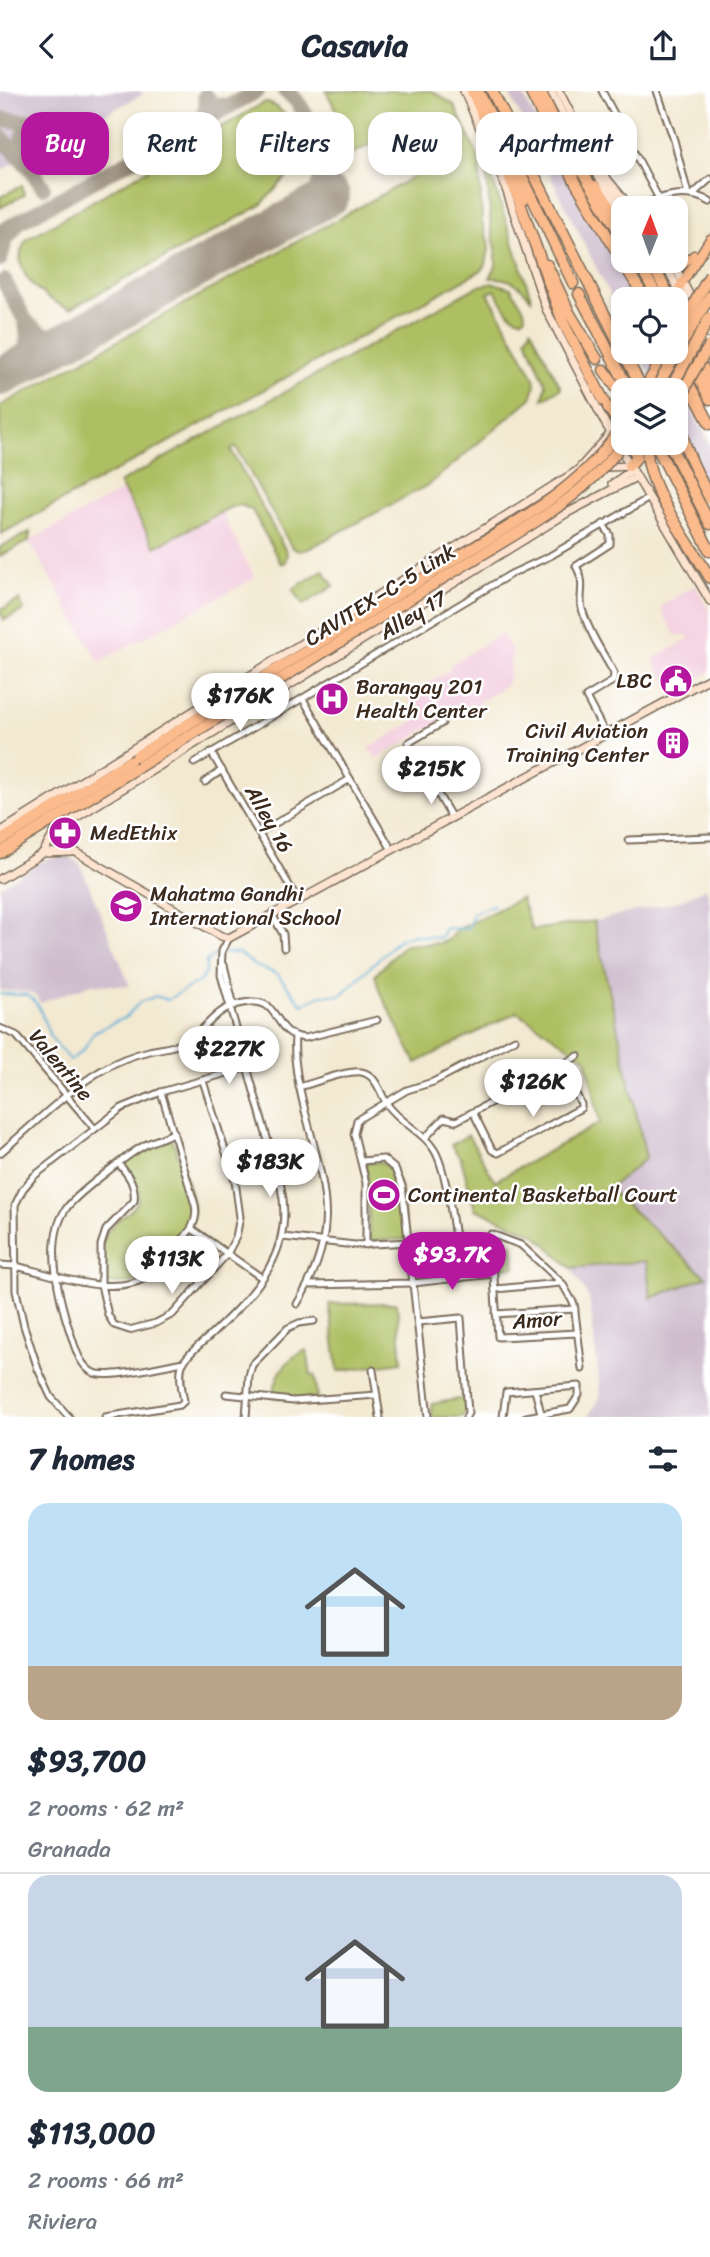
<!DOCTYPE html>
<html lang="en">
<head>
<meta charset="utf-8">
<style>
	:root { --surface:#fff; --page:#f6f6f7; --text:#1f2937; --muted:#747a83; --line:#e0e1e3; --accent:#b5179e }
	body { margin:0; font-family:Sriracha,sans-serif; background:var(--page); color:var(--text); height:100vh; display:flex; flex-direction:column; font-size:26px; white-space:nowrap }
	* { box-sizing:border-box; margin:0 }
	p { font-size:23px; color:var(--muted) }
	.icon { flex:none; width:38px; height:38px; fill:none; stroke:currentColor; stroke-width:2; stroke-linecap:round; stroke-linejoin:round }
	.map { position:relative; height:1326px; overflow:hidden }
	.drawer { display:flex; flex-direction:column; background:var(--surface); flex:1 }
	.drawer>* { flex:none }
	.top-card { position:absolute; left:21px; top:21px; width:668px; height:63px; display:flex; gap:14px }
	.needle { width:46px; rotate:1deg }
	.tools { position:absolute; left:611px; top:105px; display:grid; gap:14px }
	.tools a { display:grid; place-items:center; width:77px; height:77px; border-radius:14px; background:var(--surface); box-shadow:0 4px 10px #0003; font-size:35px }
	.price { position:absolute; translate:-50% -60px; padding:0 16px; border-radius:24px; background:#fff; color:#222; font-size:23px; line-height:46px; filter:drop-shadow(0 2px 4px #0008) }
	.price::after { content:''; position:absolute; left:50%; top:42px; width:21px; height:16px; margin-left:-10px; background:inherit; clip-path:polygon(0 0,100% 0,50% 100%) }
	.price.active { background:var(--accent); color:#fff }
	ul { padding:0; list-style:none }
	li { display:grid; align-content:center; gap:14px; height:371px; padding:0 28px }
	li+li { border-top:2px solid var(--line) }
	li span { display:grid; place-items:center; height:217px; border-radius:21px; color:#555 }
	li>.icon { margin-inline-start:auto }
	span .icon { width:126px; height:126px; fill:#fffc; stroke-width:1 }
	li b { font-size:30px }
	h2 { display:flex; justify-content:space-between; align-items:center; height:84px; padding:0 28px; font-size:30px }
	.chip { padding:0 24px; border-radius:21px; background:var(--surface); box-shadow:0 4px 10px #0003; font-size:24px; line-height:63px }
	.chip.active { background:var(--accent); color:#fff }
	header { display:flex; justify-content:space-between; align-items:center; height:91px; padding:0 28px; background:var(--surface); font-size:32px; font-weight:700 }
	.map>svg:first-child { display:block }
	.built { fill:#f3cfdf }
	.industrial { fill:#cfbdce }
	.green { fill:#aebf63; stroke:#747440; stroke-width:2 }
	.lines { fill:none; stroke-linecap:round; stroke-linejoin:round }
	.stream { stroke:#5daed8; stroke-width:2 }
	.taxiway { stroke:#978a78; stroke-width:16 }
	.runway { stroke:#978a78; stroke-width:38 }
	.street-casing { stroke:#7b6d5d; stroke-width:9 }
	.secondary-casing { stroke:#7b6d5d; stroke-width:10 }
	.primary-casing { stroke:#7b6d5d; stroke-width:11 }
	.highway-casing { stroke:#7b6d5d; stroke-width:13 }
	.street { stroke:#fff; stroke-width:5 }
	.secondary { stroke:#fde4d1; stroke-width:7 }
	.primary { stroke:#fbbb8c; stroke-width:8 }
	.highway { stroke:#fbbb8c; stroke-width:10 }
	.highway-bridge-casing { stroke:#7b6d5d; stroke-width:13; stroke-linecap:butt }
	.highway-bridge { stroke:#fbbb8c; stroke-width:10 }
	.labels { text-anchor:middle; stroke-width:5; stroke-linejoin:round; paint-order:stroke }
	.street-label { font-size:21px; fill:#3b2a1e; stroke:#fff }
	.poi-label { font-size:21px; fill:#3b2a1e; stroke:#fff; text-anchor:start }
</style>
</head>
<body>
<header><svg class="icon" aria-label="back" viewBox="0 0 24 24"><path d="M15 5l-7 7 7 7"/></svg>Casavia<svg class="icon" aria-label="share" viewBox="0 0 24 24"><path d="M12 15V3M7 8l5-5 5 5M5 13v7h14v-7"/></svg></header>
<div class="map">
<svg width="710" height="1326" viewBox="0 0 710 1326">
	<rect width="100%" height="100%" fill="#fff"/>
	<filter id="ink" filterUnits="userSpaceOnUse"><feTurbulence type="fractalNoise" baseFrequency=".0143" numOctaves="2"/><feDisplacementMap in="SourceGraphic" scale="14" xChannelSelector="R" yChannelSelector="G"/><feConvolveMatrix kernelMatrix="1 2 1 2 8 2 1 2 1" color-interpolation-filters="sRGB"/></filter>
	<filter id="wash" filterUnits="userSpaceOnUse"><feTurbulence type="fractalNoise" baseFrequency=".00686" numOctaves="4" result="noise"/><feDisplacementMap in="SourceGraphic" scale="28" xChannelSelector="R" yChannelSelector="G"/><feGaussianBlur stdDeviation="1.57" result="paint"/><feColorMatrix in="noise" values="0 0 0 0 0 0 0 0 0 0 0 0 0 0 0 0 0 1.4 0 .05"/><feComposite in="paint" operator="in"/></filter>
	<g filter="url(#wash)">
		<rect width="100%" height="100%" fill="#f3e9d1"/>
		<g class="built">
			<polygon points="123,399 155,455 221,421 255,487 99,571 29,450"/>
			<polygon points="695,494 710,522 710,581 672,602 653,568 689,548 688,544 675,544 660,516"/>
			<polygon points="501,542 512,559 508,592 474,615 472,612 376,668 369,657 419,627 406,604 451,579 449,575"/>
		</g>
		<g class="industrial">
			<polygon points="0,0 141,0 143,3 0,80"/>
			<polygon points="508,0 521,0 559,74 636,208 623,208 623,230"/>
			<polygon points="639,261 663,261 710,354 710,403 676,334 676,299 658,299"/>
			<polygon points="67,765 80,773 130,895 92,893 40,912 36,905 28,901 0,899 0,796 45,769"/>
			<polygon points="706,797 710,812 710,1326 588,1326 600,1306 598,1279 589,1207 571,1177 646,1169 651,1207 706,1186 609,1098 646,1067 594,830 679,810"/>
		</g>
		<g class="green">
			<polygon points="326,0 432,0 454,14 479,67 482,131 488,150 489,158 486,173 482,179 1,443 0,315 455,63 433,21 348,65 339,64 335,52 346,38"/>
			<path d="M 265,11 C 285,16 299,41 305,60 L 300,72 L 260,115 L 70,218 C 44,208 5,180 27,148 Z"/>
			<path d="M 486,69 L 532,209 C 519,193 511,186 490,187 L 496,175 L 496,158 L 491,137 Z"/>
			<polygon points="22,94 24,104 0,117 0,106"/>
			<path d="M 494,192 L 511,197 L 524,218 L 525,225 L 523,228 C 508,228 502,210 495,199 L 488,202 L 534,286 L 535,295 L 531,307 L 430,393 L 308,458 L 300,460 L 292,457 L 236,356 L 231,359 L 287,462 L 285,471 L 281,473 L 252,419 L 241,414 L 231,416 L 155,456 L 119,392 L 478,195 Z"/>
			<polygon points="531,238 561,297 543,308 546,293 526,247"/>
			<polygon points="30,441 29,450 0,465 0,456"/>
			<polygon points="323,479 334,495 303,514 293,498"/>
			<polygon points="19,509 24,519 4,529 0,519"/>
			<polygon points="521,807 532,839 594,830 646,1067 609,1098 706,1186 651,1207 646,1170 571,1177 535,1143 475,1118 461,1068 451,1054 468,1044 495,1090 600,1032 586,967 517,921 416,972 379,899 375,884 404,854 441,852 448,849 456,839"/>
			<path d="M 169,1048 L 173,1050 C 179,1069 192,1097 193,1117 C 195,1143 155,1185 130,1192 C 122,1194 112,1192 103,1192 C 103,1179 100,1161 104,1149 C 113,1116 163,1124 124,1073 L 138,1058 Z"/>
			<path d="M 380,1071 C 406,1082 403,1123 406,1148 L 369,1150 L 368,1092 L 365,1072 Z"/>
			<polygon points="513,1153 515,1176 502,1177 500,1154"/>
			<polygon points="397,1212 402,1271 338,1280 329,1213"/>
			<path d="M 307,1259 L 311,1284 L 315,1284 L 318,1307 L 293,1308 L 273,1306 C 275,1285 286,1266 307,1259 Z"/>
			<polygon points="465,1307 466,1320 462,1326 432,1326 431,1313"/>
		</g>
		<g class="lines">
			<g class="stream">
				<polyline points="224,862 238,862 256,875 277,883 303,914 320,904 341,904 399,848 415,844 440,847 445,837 468,838 473,822 493,814"/>
				<polyline points="0,903 27,904 33,909 39,916 50,945 70,970 84,958 94,941 126,926 140,911 156,905 167,909 200,890 206,882 206,871 219,861"/>
			</g>
			<g class="taxiway">
				<path d="M 285,0 C 297,7 302,18 309,30 C 328,66 330,95 296,124"/>
				<polyline points="0,28 28,31 35,30"/>
				<polyline points="200,31 207,14 205,5 214,14 229,15"/>
				<polyline points="0,45 28,74 43,96"/>
				<path d="M 26,73 C 16,62 22,47 28,35"/>
				<polyline points="0,141 257,0"/>
				<polyline points="0,168 5,149 17,133"/>
				<polyline points="4,190 25,229"/>
				<path d="M 9,282 C 25,265 32,252 25,229 C 39,246 57,249 78,244"/>
			</g>
			<polyline class="runway" points="0,286 331,105"/>
		</g>
	</g>
	<g filter="url(#ink)">
		<g class="lines">
			<defs>
				<g id="street">
					<polyline points="602,0 659,108"/>
					<polyline points="657,0 674,49 688,103"/>
					<polyline points="692,104 710,88"/>
					<path d="M 636,117 C 659,106 687,96 710,111"/>
					<path d="M 603,433 L 610,444 L 610,453 L 576,475 C 587,495 578,501 582,518 C 589,541 602,561 614,582 L 613,590 L 586,606 L 606,644"/>
					<polyline points="303,608 392,759"/>
					<polyline points="442,632 408,652 452,727"/>
					<polyline points="211,661 299,811"/>
					<polyline points="194,672 511,483 550,465 649,407"/>
					<polyline points="205,691 222,679"/>
					<polyline points="259,742 350,688"/>
					<polyline points="628,749 710,746"/>
					<polyline points="273,825 283,843 284,857"/>
					<polyline points="224,874 234,915"/>
					<polyline points="0,937 16,944 94,1037"/>
					<path d="M 295,946 C 293,972 299,995 305,1020 C 325,1098 342,1139 297,1213"/>
					<path d="M 299,996 C 315,992 346,979 361,981 C 376,983 380,1002 387,1013 C 400,1032 422,1040 433,1057 C 448,1077 456,1158 461,1187"/>
					<polyline points="473,1021 492,1059 498,1062 581,1017 581,1013 562,975"/>
					<path d="M 174,1041 C 165,1047 154,1049 145,1054 C 130,1062 74,1105 66,1118 C 43,1151 60,1212 72,1247 C 76,1260 81,1276 94,1282 C 111,1288 164,1274 184,1271"/>
					<polyline points="425,1047 444,1027 456,1030 578,965"/>
					<path d="M 0,1062 C 31,1036 70,997 104,978 C 117,970 133,964 149,960 C 161,957 173,957 185,951 C 212,936 213,914 251,911 C 282,909 272,944 305,947 L 377,929"/>
					<polyline points="362,1070 383,1068 395,1078 402,1095 428,1326"/>
					<path d="M 119,1073 C 129,1085 136,1094 134,1110 L 106,1139 L 101,1154 L 101,1194 L 108,1224 L 114,1234 L 129,1239 L 156,1232 L 173,1223 L 227,1163 L 236,1146 L 240,1126 L 235,1090 L 203,990"/>
					<polyline points="192,1138 262,1187"/>
					<polyline points="283,1146 355,1154 410,1151"/>
					<polyline points="366,1154 366,1092 354,1043 357,1029 407,999 433,991 515,948"/>
					<path d="M 0,1174 L 15,1175 C 54,1183 114,1209 150,1184 C 161,1176 168,1166 176,1156 C 187,1143 199,1133 195,1114 L 161,1001"/>
					<polyline points="308,1194 413,1192 493,1183"/>
					<polyline points="495,1198 561,1192"/>
					<polyline points="496,1223 575,1218"/>
					<polyline points="418,1231 461,1227 468,1322 466,1326"/>
					<polyline points="577,1242 498,1246 491,1143 521,1154 562,1192 574,1213 582,1278"/>
					<polyline points="373,1279 380,1326"/>
					<polyline points="535,1299 542,1326"/>
					<polyline points="226,1303 293,1310 377,1304"/>
					<polyline points="69,1326 51,1306 38,1278 24,1235 16,1200 15,1114 23,1098 34,1085 122,1017 161,1001 248,976"/>
					<path d="M 105,1326 L 180,1314 L 184,1310 C 182,1299 178,1282 183,1272 C 189,1261 205,1250 214,1241 C 257,1200 295,1160 281,1096 L 221,884 L 222,860 L 229,847"/>
					<polyline points="246,1326 249,1285 252,1274 288,1237 299,1232 314,1230"/>
					<polyline points="503,1326 506,1301 579,1295 579,1304 570,1318 526,1326"/>
				</g>
				<g id="secondary">
					<polyline points="464,0 504,92 546,218 605,332 710,510"/>
					<polyline points="551,0 587,70 623,119"/>
					<polyline points="559,0 599,78 631,117"/>
					<polyline points="663,170 691,221"/>
					<polyline points="672,170 710,244"/>
					<polyline points="588,377 629,375"/>
					<polyline points="612,393 632,379"/>
					<polyline points="56,740 55,745 62,753 221,845 229,847 710,587"/>
					<polyline points="0,741 577,380 611,342"/>
					<polyline points="43,762 72,761"/>
					<polyline points="0,788 43,762 56,739 567,422 636,386"/>
				</g>
				<g id="primary">
					<polyline points="677,177 694,164"/>
					<polyline points="679,197 710,148"/>
				</g>
				<g id="highway">
					<polyline points="472,0 516,101 563,231 604,310"/>
					<polyline points="478,0 513,69"/>
					<polyline points="492,0 623,260"/>
					<polyline points="530,0 576,92 645,208"/>
					<polyline points="540,0 569,59 623,147"/>
					<polyline points="511,64 525,107"/>
					<polyline points="522,85 573,192"/>
					<polyline points="595,95 623,131"/>
					<polyline points="637,170 659,208"/>
					<polyline points="650,170 671,208"/>
					<polyline points="547,174 570,223 597,268"/>
					<polyline points="579,203 629,299"/>
					<polyline points="676,216 686,238"/>
					<polyline points="679,246 710,308"/>
					<polyline points="692,252 710,293"/>
					<polyline points="623,261 643,299"/>
					<polyline points="679,274 710,333"/>
					<polyline points="604,279 623,306"/>
					<polyline points="644,299 666,261"/>
					<polyline points="608,316 623,339"/>
					<path d="M 647,352 C 644,395 688,449 710,487"/>
					<polyline points="655,352 710,460"/>
					<polyline points="669,352 710,433"/>
					<polyline points="629,375 637,366 631,352"/>
					<polyline points="137,665 461,464"/>
					<polyline points="0,750 130,670"/>
					<polyline points="0,762 466,473"/>
				</g>
			</defs>
			<use href="#street" class="street-casing"/>
			<use href="#secondary" class="secondary-casing"/>
			<use href="#primary" class="primary-casing"/>
			<use href="#highway" class="highway-casing"/>
			<use href="#street" class="street"/>
			<use href="#secondary" class="secondary"/>
			<use href="#primary" class="primary"/>
			<use href="#highway" class="highway"/>
			<defs>
				<g id="highway-bridge">
					<polyline points="676,245 710,184"/>
					<path d="M 710,254 C 702,268 691,282 685,298 C 670,337 693,373 710,408"/>
					<polyline points="655,299 710,205"/>
					<polyline points="670,299 710,226"/>
					<path d="M 461,464 C 523,427 582,397 623,334"/>
					<path d="M 466,473 C 523,438 584,408 623,352"/>
				</g>
			</defs>
			<use href="#highway-bridge" class="highway-bridge-casing"/>
			<use href="#highway-bridge" class="highway-bridge"/>
		</g>
	</g>
	<defs>
		<symbol id="civic-disc" viewBox="-11 -11 22 22"><circle r="9.5" fill="#b5179e" stroke="#fff"/><path d="M-.6-6.5H3V-4.5H.6V-3L4-1V1h2V6H-6V1h2V-1L-.6-3ZM-1.2 2.5V6h2.4V2.5Z" fill="#fff"/></symbol>
		<symbol id="hospital-disc" viewBox="-11 -11 22 22"><circle r="9.5" fill="#b5179e" stroke="#fff"/><path d="M-5-5h3v3.5h4V-5h3V5h-3V1.5h-4V5h-3Z" fill="#fff"/></symbol>
		<symbol id="building-disc" viewBox="-11 -11 22 22"><circle r="9.5" fill="#b5179e" stroke="#fff"/><path d="M-4-6H4V6H1V3H-1V6H-4ZM-2.5-4.3h1.7v1.8h-1.7ZM.8-4.3h1.7v1.8H.8ZM-2.5-1h1.7V.8h-1.7ZM.8-1h1.7V.8H.8Z" fill="#fff"/></symbol>
		<symbol id="pharmacy-disc" viewBox="-11 -11 22 22"><circle r="9.5" fill="#b5179e" stroke="#fff"/><path d="M-2-6h4v4h4v4h-4v4h-4v-4h-4v-4h4Z" fill="#fff"/></symbol>
		<symbol id="school-disc" viewBox="-11 -11 22 22"><circle r="9.5" fill="#b5179e" stroke="#fff"/><path d="M0-5L7-2L0 1L-7-2ZM-4 1L0 2.5L4 1V4Q0 6-4 4Z" fill="#fff"/></symbol>
		<symbol id="stadium-disc" viewBox="-11 -11 22 22"><circle r="9.5" fill="#b5179e" stroke="#fff"/><path d="M0-5a6.5 5 0 1 0 0 10a6.5 5 0 1 0 0-10ZM-3.5-1.8h7v3.6h-7Z" fill="#fff"/></symbol>
	</defs>
	<g fill-rule="evenodd">
		<use href="#civic-disc" x="657" y="571" width="38" height="38"/>
		<use href="#hospital-disc" x="313" y="589" width="38" height="38"/>
		<use href="#building-disc" x="654" y="633" width="38" height="38"/>
		<use href="#pharmacy-disc" x="46" y="723" width="38" height="38"/>
		<use href="#school-disc" x="107" y="796" width="38" height="38"/>
		<use href="#stadium-disc" x="365" y="1085" width="38" height="38"/>
	</g>
	<g class="labels">
		<g class="street-label">
			<text transform="translate(380 504) rotate(-32)" y="7">CAVITEX–C-5 Link</text>
			<text transform="translate(413 524) rotate(-31)" y="7">Alley 17</text>
			<text transform="translate(269 728) rotate(60)" y="7">Alley 16</text>
			<text transform="translate(61 974) rotate(50)" y="7">Valentine</text>
			<text transform="translate(537 1229) rotate(-4)" y="7">Amor</text>
		</g>
		<g class="poi-label">
			<text x="652" y="597" text-anchor="end">LBC</text>
			<text x="356" y="603">Barangay 201<tspan x="356" dy="24">Health Center</tspan></text>
			<text x="648" y="647" text-anchor="end">Civil Aviation<tspan x="648" dy="24">Training Center</tspan></text>
			<text x="90" y="749">MedEthix</text>
			<text x="150" y="810">Mahatma Gandhi<tspan x="150" dy="24">International School</tspan></text>
			<text x="408" y="1111">Continental Basketball Court</text>
		</g>
	</g>
</svg>
<div class="tools">
<a><svg class="needle" viewBox="-14 -14 28 28"><path d="M0-13l5 13h-10z" fill="#e53935"/><path d="M0 13l5-13h-10z" fill="#747a83"/></svg></a>
<a><svg class="icon" aria-label="locate" viewBox="0 0 24 24"><circle cx="12" cy="12" r="6"/><path d="M12 2v4M12 18v4M2 12h4M18 12h4"/></svg></a>
<a><svg class="icon" aria-label="layers" viewBox="0 0 24 24"><path d="M12 4l9 5-9 5-9-5zM3 14l9 5 9-5"/></svg></a>
</div>
<b class="price" style="left:240px;top:642px">$176K</b>
<b class="price" style="left:431px;top:715px">$215K</b>
<b class="price" style="left:229px;top:995px">$227K</b>
<b class="price" style="left:533px;top:1028px">$126K</b>
<b class="price" style="left:270px;top:1108px">$183K</b>
<b class="price active" style="left:452px;top:1201px">$93.7K</b>
<b class="price" style="left:172px;top:1205px">$113K</b>
<div class="top-card">
<a class="chip active">Buy</a>
<a class="chip">Rent</a>
<a class="chip">Filters</a>
<a class="chip">New</a>
<a class="chip">Apartment</a>
</div>
</div>
<section class="drawer">
<h2>7 homes<svg class="icon" aria-label="filters" viewBox="0 0 24 24"><path d="M4 7h16M4 17h16"/><circle cx="9" cy="7" r="2"/><circle cx="15" cy="17" r="2"/></svg></h2>
<ul>
<li><span style="background:linear-gradient(#bfe0f5 75%,#b9a48a 0)"><svg class="icon" aria-label="home" viewBox="0 0 24 24"><path d="M3 11l9-7 9 7M6 9v11h12V9"/></svg></span><div><b>$93,700</b><p>2 rooms · 62 m²</p><p>Granada</p></div></li>
<li><span style="background:linear-gradient(#c9d6e8 70%,#7fa58c 0)"><svg class="icon" aria-label="home" viewBox="0 0 24 24"><path d="M3 11l9-7 9 7M6 9v11h12V9"/></svg></span><div><b>$113,000</b><p>2 rooms · 66 m²</p><p>Riviera</p></div></li>
</ul>
</section>
</body>
</html>
